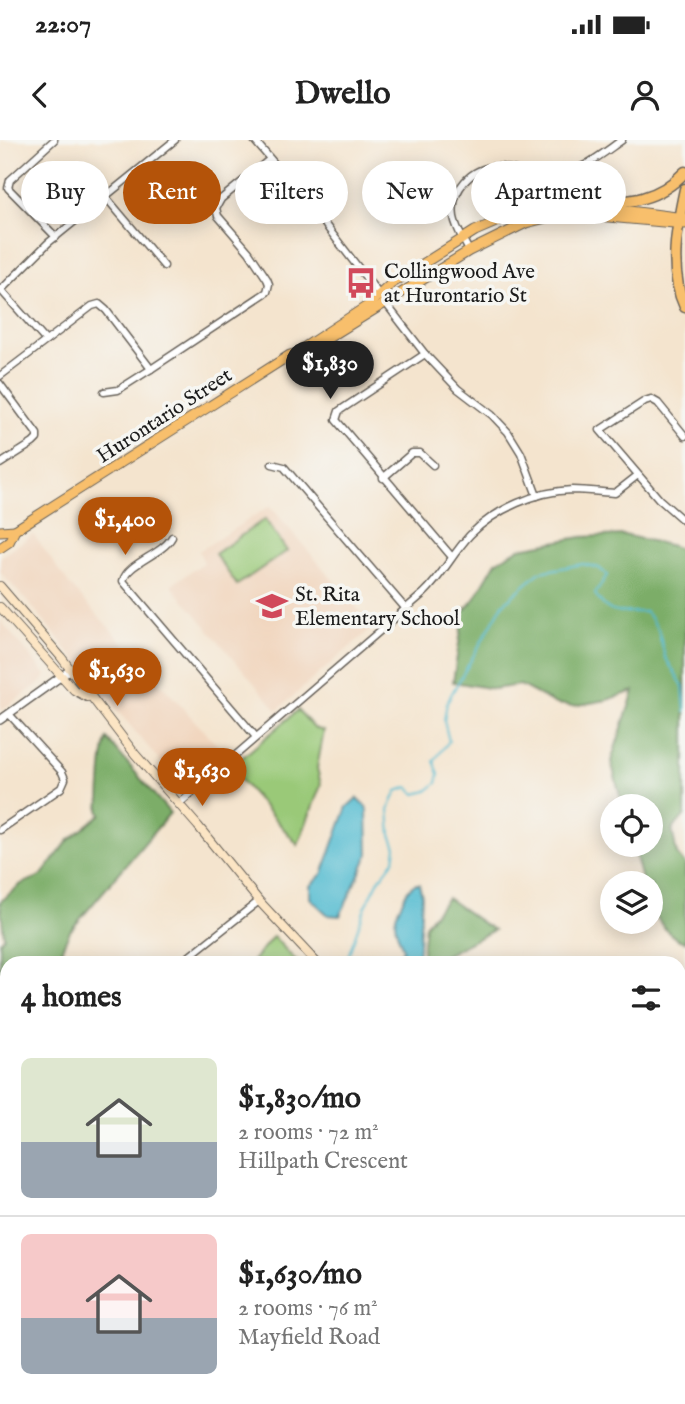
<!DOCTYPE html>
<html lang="en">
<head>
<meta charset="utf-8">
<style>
	:root { --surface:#fff; --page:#f6f6f6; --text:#222; --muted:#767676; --line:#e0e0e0; --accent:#b45309 }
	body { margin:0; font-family:"IM FELL English",serif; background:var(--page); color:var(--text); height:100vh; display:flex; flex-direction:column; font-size:26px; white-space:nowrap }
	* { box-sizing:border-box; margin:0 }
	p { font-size:23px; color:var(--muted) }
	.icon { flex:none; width:38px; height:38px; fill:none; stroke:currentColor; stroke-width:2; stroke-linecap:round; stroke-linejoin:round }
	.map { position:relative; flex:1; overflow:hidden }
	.details { position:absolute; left:0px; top:816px; width:686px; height:450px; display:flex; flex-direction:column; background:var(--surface); border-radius:21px 21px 0 0; box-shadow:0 4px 18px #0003 }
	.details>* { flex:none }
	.guide { position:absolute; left:21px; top:21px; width:644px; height:63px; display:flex; gap:14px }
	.fabs { position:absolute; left:600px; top:654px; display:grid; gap:14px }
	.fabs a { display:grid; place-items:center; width:63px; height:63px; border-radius:50%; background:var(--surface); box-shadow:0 4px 18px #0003; font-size:35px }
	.price { position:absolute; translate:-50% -60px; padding:0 16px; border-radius:24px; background:var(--accent); color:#fff; font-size:23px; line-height:46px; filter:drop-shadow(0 2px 4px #0008) }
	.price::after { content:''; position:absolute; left:50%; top:42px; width:21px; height:16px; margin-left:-10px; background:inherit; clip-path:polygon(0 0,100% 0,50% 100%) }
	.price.active { background:#222; color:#fff }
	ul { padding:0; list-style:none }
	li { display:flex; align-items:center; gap:21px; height:175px; padding:0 21px }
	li+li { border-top:2px solid var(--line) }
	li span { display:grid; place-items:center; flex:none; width:196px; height:140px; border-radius:10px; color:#555 }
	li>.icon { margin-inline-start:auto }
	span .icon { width:84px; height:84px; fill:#fffc; stroke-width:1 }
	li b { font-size:30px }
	h2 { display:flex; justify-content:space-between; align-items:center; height:84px; padding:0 21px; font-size:30px }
	.chip { padding:0 24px; border-radius:32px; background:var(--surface); box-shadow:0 4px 18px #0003; font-size:24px; line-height:63px }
	.chip.active { background:var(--accent); color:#fff }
	.status { display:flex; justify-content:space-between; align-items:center; height:49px; padding:0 35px; background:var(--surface); direction:ltr }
	.status svg { height:19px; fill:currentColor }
	header { display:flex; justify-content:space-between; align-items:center; height:91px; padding:0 21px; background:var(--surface); font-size:32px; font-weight:700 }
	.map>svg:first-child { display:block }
	.built { fill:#f1d5bd }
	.green { fill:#9ac978; stroke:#5b724a; stroke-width:2 }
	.forest { fill:#7bad68; stroke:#4c6442; stroke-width:2 }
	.water { fill:#53bbd0; stroke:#386c76; stroke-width:2 }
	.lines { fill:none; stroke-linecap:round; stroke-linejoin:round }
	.stream { stroke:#53bbd0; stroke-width:2 }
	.minor-casing { stroke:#68625a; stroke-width:9 }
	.tertiary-casing { stroke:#68625a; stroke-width:10 }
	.secondary-casing { stroke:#68625a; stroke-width:10 }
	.primary-casing { stroke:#68625a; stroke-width:11 }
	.motorway-casing { stroke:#68625a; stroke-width:13 }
	.minor { stroke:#fff; stroke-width:6 }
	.tertiary { stroke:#fff; stroke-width:7 }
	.secondary { stroke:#fce5c4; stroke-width:8 }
	.primary { stroke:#f8bf6c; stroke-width:9 }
	.motorway { stroke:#f8bf6c; stroke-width:10 }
	.labels { text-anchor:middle; stroke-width:7; stroke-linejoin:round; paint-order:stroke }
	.poi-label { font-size:21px; fill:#1c1c1c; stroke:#f6f6f2; text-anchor:start }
	.street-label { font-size:21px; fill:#1c1c1c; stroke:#f6f6f2 }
</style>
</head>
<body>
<div class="status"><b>22:07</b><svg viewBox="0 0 49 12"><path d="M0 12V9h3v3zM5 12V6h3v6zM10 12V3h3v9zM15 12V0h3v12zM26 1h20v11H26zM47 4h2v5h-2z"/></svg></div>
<header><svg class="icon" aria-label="back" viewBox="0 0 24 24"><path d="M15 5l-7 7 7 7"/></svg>Dwello<svg class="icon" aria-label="person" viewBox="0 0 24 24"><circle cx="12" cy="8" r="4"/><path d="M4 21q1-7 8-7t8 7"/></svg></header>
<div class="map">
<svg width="685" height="1264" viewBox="0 0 685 1264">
	<rect width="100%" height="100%" fill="#f6f6f2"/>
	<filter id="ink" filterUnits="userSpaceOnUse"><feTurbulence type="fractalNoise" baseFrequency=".0143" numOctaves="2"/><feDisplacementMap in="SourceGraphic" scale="14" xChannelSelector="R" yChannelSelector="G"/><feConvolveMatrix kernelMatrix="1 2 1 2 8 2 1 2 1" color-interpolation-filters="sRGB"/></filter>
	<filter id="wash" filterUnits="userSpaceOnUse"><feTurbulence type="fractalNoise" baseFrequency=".00686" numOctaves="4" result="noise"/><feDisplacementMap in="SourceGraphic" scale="28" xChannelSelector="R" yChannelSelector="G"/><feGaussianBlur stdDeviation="1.57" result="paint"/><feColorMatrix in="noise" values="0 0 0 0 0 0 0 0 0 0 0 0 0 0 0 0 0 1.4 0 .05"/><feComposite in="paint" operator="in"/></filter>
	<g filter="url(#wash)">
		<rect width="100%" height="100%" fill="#f4e4ce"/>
		<g class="built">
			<polygon points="270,366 373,487 277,570 171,445 204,423 199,411"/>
			<polygon points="33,394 69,444 225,614 187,646 180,645 71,515 37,472 0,432 0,418"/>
			<polygon points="0,480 46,535 43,541 0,571"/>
		</g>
		<g class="green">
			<polygon points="265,379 287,411 237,445 215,414"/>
			<polygon points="298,570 314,588 324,591 317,628 321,645 298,705 230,628"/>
			<polygon points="273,796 297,822 252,822"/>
		</g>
		<g class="forest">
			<path d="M 624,395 L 673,406 L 685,413 L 685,675 L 672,690 L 677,714 L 685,724 L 685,802 C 669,798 654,778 651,762 C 650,757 651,749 651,744 L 643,744 L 633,705 L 651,705 L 651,667 L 623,667 L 611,621 L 634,551 L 607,560 L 573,566 L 556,564 L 520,545 L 494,549 L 453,542 L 464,471 L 475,458 L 496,422 L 520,408 L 581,397 Z"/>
			<path d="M 107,599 L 170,673 L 70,791 L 62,808 L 63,822 L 7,822 L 7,858 L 0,863 L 0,801 L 4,797 L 0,762 L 21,744 L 41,736 L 68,701 L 101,674 L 99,670 C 102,646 100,622 107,599 Z"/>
			<path d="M 447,758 C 464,769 477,781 494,790 L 432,822 L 421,822 L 425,785 Z"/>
		</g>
		<g class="water">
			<polygon points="357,658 367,668 368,715 340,776 328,775 310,758 310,746 322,734 347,667"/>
			<path d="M 415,744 L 419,744 L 422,756 L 418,822 L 393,822 L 395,818 L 399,816 L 403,809 C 395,788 391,782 402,762 C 405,755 408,748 415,744 Z"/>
		</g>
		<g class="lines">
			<g class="stream">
				<path d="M 346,822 L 365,768 L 379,740 L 394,720 L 396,707 L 391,695 L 389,669 L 397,651 L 408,647 L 416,654 L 427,651 L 437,643 L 439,634 L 434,621 L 449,601 L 444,581 L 447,562 L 503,464 L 540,432 L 583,424 L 599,428 L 607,435 L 595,454 C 611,479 620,471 646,472 L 658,489 L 665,517 L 683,546 L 685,572"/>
				<polyline points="0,970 7,971"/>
				<polyline points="0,1014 0,1020"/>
			</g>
		</g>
	</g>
	<g filter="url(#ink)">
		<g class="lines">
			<defs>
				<g id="minor">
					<polyline points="54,0 10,40 8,48 56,97"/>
					<polyline points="254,0 310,65 425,214 458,249 492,275 508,292 521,313 537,356"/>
					<polyline points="104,55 164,126"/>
					<path d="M 469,111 C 464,100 456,89 454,77 C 450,50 472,26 498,27 C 518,28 535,39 556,35 C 581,32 602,14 622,0"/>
					<polyline points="0,149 46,201"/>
					<polyline points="1,150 48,103 175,0"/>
					<polyline points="425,214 339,271 336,280 452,417"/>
					<polyline points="0,236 92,166 99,164 106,170 151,229"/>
					<polyline points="0,244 37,294 37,299 33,303 0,324"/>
					<polyline points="104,252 118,250 151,229 267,152 269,144 267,139 249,112 218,76 216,68 221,59 270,19"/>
					<polyline points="685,296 658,263 651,259 645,261 600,290 659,359 685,382"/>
					<polyline points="272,324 284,327 406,469"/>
					<polyline points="383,338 412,313 420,313 433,325"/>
					<path d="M 172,397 C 162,415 127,423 123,441 L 256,597"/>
					<path d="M 179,664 L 424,453 C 442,436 453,413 470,395 C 495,369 537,351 572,350 C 586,350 600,352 615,353 L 638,335"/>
					<polyline points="0,690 61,648 65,639 62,632 9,574"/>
					<polyline points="182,822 259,761"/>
					<polyline points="679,882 685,887"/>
					<polyline points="679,980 685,980"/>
					<polyline points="679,1072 685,1079"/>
					<polyline points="679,1171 685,1178"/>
					<polyline points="2,1183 7,1193"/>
					<polyline points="79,1258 81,1264"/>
					<polyline points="396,1258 400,1264"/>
					<polyline points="470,1258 474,1264"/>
					<polyline points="645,1258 650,1264"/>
					<polyline points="220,1264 230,1258"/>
					<polyline points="323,1264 333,1258"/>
					<polyline points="528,1264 537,1258"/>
				</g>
				<polyline id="tertiary" points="0,580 70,530"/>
				<g id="secondary">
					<polyline points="0,446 61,517 135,614 198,686 259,761 316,822"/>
					<polyline points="0,467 74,550 87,557"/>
					<polyline points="679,1226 685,1233"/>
				</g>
				<g id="primary">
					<polyline points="598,67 684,78"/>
					<polyline points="300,210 367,166 391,144 475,91 519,72 570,65"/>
					<polyline points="0,391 15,390"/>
					<polyline points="0,408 9,402 15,390 290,215 309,210 469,111 526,83 550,77 575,74 685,84"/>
				</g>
				<g id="motorway">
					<path d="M 685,49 C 677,86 668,131 685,167"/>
					<path d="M 564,65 C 611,60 649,70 685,32"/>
				</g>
			</defs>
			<use href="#minor" class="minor-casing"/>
			<use href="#tertiary" class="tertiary-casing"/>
			<use href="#secondary" class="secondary-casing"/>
			<use href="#primary" class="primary-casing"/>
			<use href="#motorway" class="motorway-casing"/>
			<use href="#minor" class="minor"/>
			<use href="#tertiary" class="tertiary"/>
			<use href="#secondary" class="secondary"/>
			<use href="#primary" class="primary"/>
			<use href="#motorway" class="motorway"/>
		</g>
	</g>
	<defs>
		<symbol id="bus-bare" viewBox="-9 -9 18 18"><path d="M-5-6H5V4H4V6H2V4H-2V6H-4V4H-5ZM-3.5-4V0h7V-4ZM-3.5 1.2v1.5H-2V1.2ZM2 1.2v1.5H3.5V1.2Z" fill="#d1495b" stroke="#f6f6f2" stroke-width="2.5" paint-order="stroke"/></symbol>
		<symbol id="school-bare" viewBox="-9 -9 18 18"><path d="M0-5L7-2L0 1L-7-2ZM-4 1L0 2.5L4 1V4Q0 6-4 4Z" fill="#d1495b" stroke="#f6f6f2" stroke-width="2.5" paint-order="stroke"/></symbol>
	</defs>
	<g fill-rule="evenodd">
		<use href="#bus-bare" x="339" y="121" width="44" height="44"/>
		<use href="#school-bare" x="250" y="444" width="44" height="44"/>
	</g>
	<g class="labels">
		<g class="poi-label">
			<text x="384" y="138">Collingwood Ave<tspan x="384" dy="24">at Hurontario St</tspan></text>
			<text x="295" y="461">St. Rita<tspan x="295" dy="24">Elementary School</tspan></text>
		</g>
		<g class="street-label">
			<text transform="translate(164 275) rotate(-33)" y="7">Hurontario Street</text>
		</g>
	</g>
</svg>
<div class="fabs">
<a><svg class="icon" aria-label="locate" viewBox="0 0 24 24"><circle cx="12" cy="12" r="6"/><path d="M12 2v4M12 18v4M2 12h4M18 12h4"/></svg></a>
<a><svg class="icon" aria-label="layers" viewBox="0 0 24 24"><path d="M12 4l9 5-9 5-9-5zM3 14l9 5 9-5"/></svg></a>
</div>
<b class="price active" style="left:330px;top:261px">$1,830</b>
<b class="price" style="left:125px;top:417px">$1,400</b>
<b class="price" style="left:117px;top:568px">$1,630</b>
<b class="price" style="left:202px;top:668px">$1,630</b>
<div class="guide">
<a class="chip">Buy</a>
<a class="chip active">Rent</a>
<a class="chip">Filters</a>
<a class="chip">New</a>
<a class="chip">Apartment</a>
</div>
<section class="details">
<h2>4 homes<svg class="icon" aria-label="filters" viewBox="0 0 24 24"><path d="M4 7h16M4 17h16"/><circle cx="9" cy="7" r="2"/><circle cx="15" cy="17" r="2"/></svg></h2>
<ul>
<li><span style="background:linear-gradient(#dfe7d0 60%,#9aa5b1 0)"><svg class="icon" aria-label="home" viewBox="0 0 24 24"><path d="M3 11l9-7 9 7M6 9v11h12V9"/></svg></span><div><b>$1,830/mo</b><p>2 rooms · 72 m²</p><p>Hillpath Crescent</p></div></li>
<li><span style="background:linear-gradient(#f6c9c9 60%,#9aa5b1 0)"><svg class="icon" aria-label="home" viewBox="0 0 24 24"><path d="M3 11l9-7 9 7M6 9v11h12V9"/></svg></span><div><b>$1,630/mo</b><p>2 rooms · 76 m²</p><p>Mayfield Road</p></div></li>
</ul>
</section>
</div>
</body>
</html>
